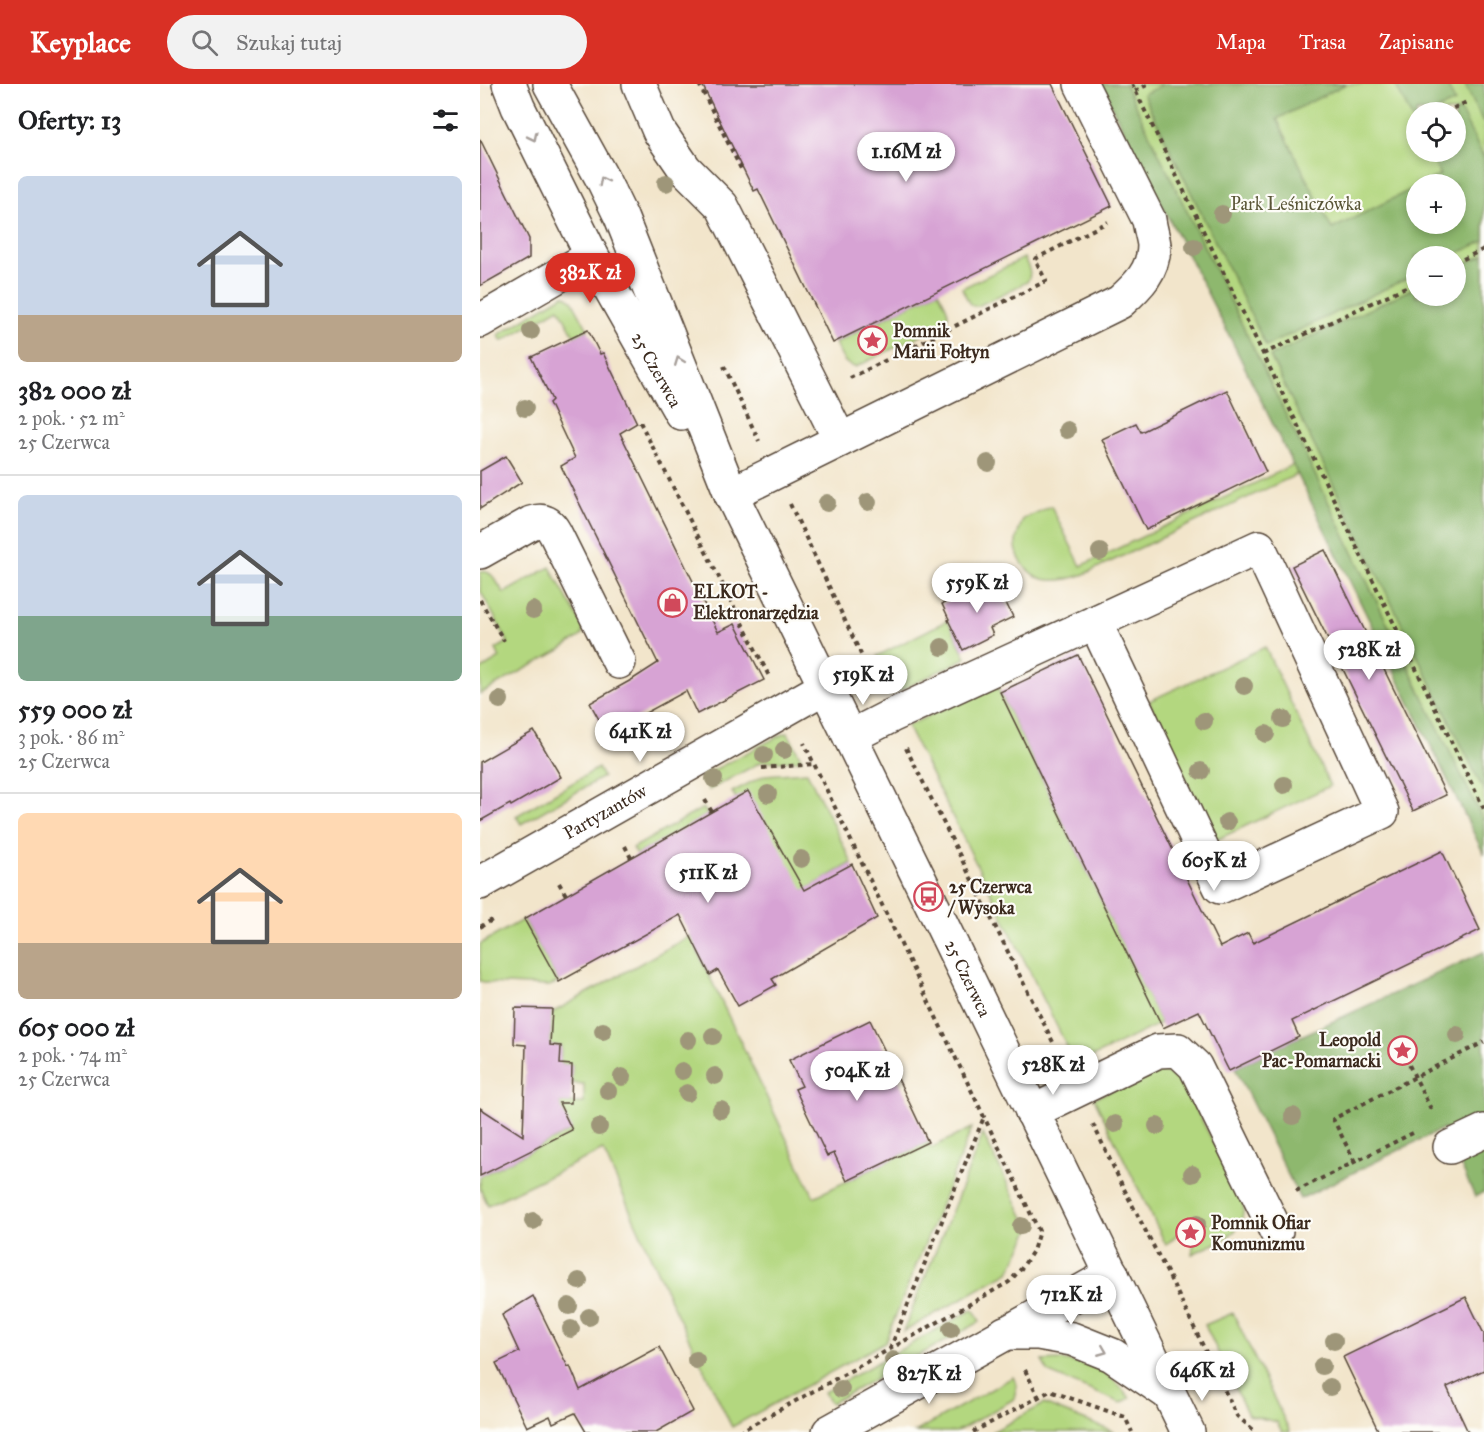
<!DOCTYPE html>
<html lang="pl">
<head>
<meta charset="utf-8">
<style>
	:root { --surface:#fff; --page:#f2f2f2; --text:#202124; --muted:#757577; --line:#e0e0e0; --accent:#d93025 }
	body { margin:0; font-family:"IM FELL Great Primer",serif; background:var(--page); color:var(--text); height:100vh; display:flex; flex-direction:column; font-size:22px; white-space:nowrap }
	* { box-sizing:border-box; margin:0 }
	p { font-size:20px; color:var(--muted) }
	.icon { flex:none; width:33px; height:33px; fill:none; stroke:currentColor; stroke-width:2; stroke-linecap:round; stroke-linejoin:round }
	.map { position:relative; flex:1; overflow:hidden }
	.details { display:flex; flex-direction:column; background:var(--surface); width:480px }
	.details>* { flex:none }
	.buttons { position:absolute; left:926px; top:18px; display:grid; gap:12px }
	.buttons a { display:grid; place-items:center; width:60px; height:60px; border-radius:50%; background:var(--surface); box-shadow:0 3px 9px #0003; font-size:30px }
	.price { position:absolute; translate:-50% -51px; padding:0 14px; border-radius:21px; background:#fff; color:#222; font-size:20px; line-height:39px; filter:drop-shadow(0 2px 3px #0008) }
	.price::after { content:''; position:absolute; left:50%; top:36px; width:18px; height:14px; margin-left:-9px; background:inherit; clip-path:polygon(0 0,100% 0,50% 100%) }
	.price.on { background:var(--accent); color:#fff }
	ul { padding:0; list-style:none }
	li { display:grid; align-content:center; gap:12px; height:318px; padding:0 18px }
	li+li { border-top:2px solid var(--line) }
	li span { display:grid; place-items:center; height:186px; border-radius:9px; color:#555 }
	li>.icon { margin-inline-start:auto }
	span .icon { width:108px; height:108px; fill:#fffc; stroke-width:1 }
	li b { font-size:26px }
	h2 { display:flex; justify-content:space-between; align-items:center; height:72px; padding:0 18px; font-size:26px }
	header { display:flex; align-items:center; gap:36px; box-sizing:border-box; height:84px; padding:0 30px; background:var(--accent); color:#fff }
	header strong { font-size:28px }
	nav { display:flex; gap:33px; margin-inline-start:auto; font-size:21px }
	.search { width:420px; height:54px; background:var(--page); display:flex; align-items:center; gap:15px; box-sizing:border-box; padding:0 21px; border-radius:33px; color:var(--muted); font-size:22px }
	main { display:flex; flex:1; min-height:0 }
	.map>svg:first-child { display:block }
	.green { fill:#b3d77f; stroke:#77804e; stroke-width:1.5; fill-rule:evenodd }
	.forest { fill:#8eb86e; stroke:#647146; stroke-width:1.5 }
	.building { fill:#d7a3d4 }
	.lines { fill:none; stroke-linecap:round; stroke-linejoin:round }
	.minor-casing { stroke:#564638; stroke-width:36 }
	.path { stroke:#564638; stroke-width:4; stroke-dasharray:4.5 4.5; stroke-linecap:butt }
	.minor { stroke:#fff; stroke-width:33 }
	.tree { fill:#9e9679 }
	.oneway { stroke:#a79f9a }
	.labels { text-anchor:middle; stroke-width:4.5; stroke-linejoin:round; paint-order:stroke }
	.park-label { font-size:18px; fill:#595536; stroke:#fdfcf7 }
	.poi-label { font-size:18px; font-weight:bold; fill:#3b2a1e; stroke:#fdfcf7; text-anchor:start }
	.street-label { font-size:18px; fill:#3b2a1e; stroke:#fdfcf7 }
</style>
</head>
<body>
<header>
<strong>Keyplace</strong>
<div class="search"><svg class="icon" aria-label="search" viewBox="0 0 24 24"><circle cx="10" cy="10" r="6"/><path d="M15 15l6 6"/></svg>Szukaj tutaj</div>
<nav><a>Mapa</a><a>Trasa</a><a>Zapisane</a></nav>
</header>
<main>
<section class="details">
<h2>Oferty: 13<svg class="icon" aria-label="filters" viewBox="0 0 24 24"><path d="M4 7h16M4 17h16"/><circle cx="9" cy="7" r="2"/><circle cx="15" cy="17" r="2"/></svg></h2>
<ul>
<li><span style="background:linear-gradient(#c9d6e8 75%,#b9a48a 0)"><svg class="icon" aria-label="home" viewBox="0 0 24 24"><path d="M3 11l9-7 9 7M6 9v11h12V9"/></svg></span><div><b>382 000 zł</b><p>2 pok. · 52 m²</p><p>25 Czerwca</p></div></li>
<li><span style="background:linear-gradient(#c9d6e8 65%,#7fa58c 0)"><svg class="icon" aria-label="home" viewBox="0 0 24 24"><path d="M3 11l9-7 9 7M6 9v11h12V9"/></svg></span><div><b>559 000 zł</b><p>3 pok. · 86 m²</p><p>25 Czerwca</p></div></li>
<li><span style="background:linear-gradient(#ffd9b3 70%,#b9a48a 0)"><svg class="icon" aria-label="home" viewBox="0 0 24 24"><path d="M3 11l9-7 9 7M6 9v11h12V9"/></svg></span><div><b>605 000 zł</b><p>2 pok. · 74 m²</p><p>25 Czerwca</p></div></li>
</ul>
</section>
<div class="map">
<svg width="1004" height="1348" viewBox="0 0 1004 1348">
	<rect width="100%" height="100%" fill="#fdfcf7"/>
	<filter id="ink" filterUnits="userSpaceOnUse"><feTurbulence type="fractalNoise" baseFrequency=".0167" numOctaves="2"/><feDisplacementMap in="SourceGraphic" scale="12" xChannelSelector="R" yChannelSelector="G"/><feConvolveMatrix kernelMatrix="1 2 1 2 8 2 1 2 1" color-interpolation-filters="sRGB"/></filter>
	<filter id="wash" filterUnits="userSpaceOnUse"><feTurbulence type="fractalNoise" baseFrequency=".008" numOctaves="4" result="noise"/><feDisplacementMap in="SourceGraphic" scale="24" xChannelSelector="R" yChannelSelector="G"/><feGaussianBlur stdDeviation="1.35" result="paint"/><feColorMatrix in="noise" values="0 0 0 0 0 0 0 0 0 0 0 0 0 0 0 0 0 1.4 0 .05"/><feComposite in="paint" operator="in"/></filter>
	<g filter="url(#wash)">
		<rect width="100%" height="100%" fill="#f2e5cb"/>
		<g class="green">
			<path d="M 620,0 L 1004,0 L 1004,770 L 818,390 L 602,491 C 590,495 576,498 563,495 C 548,491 535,474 536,458 C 537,450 540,443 543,435 L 571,422 L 601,482 L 813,381 L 750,253 ZM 936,28 L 975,28 L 975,68 L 936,68 ZM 936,100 L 975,100 L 975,140 L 936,140 ZM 936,172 L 975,172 L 975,212 L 936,212 Z"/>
			<path d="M 544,174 C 548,183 553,189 547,198 L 498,222 L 493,222 L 489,219 L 482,204 Z"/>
			<path d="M 458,207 C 463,217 473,229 465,239 L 376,283 C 363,282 360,269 355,259 Z"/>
			<polygon points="84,211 92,216 108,246 95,253 79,224 22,257 18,251"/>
			<path d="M 70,483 L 103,543 L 103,548 L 101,552 L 80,566 L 0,610 L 0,586 L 20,574 L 16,565 L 28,558 L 0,506 L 0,488 C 13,485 17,500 24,509 Z"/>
			<polygon points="468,536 486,574 419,607 412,603 397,572"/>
			<polygon points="785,563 850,702 734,757 669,617"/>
			<polygon points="516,600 681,939 596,981 519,825 427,642"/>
			<polygon points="308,649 322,676 281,678 229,706 222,692 301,651"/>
			<polygon points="118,684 123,693 41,740 36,732"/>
			<polygon points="327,688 372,779 218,868 334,1113 448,1058 451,1064 492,1044 405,1258 252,1343 192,1220 123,1066 8,1121 0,1104 0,1092 91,1047 79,1019 104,1019 104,1000 91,999 92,981 80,980 81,962 70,961 71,945 59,944 59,936 217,848 256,714 252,708 285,691"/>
			<polygon points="223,724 228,731 157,771 153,764"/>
			<polygon points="44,835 79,898 69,902 8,899 0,897 0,860"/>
			<path d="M 680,988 L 689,989 L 705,1004 L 763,1115 C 768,1152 739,1157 712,1170 L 716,1148 L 705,1143 L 686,1161 L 614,1014 L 669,990 Z"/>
			<polygon points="503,1050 550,1146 529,1188 423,1248"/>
			<polygon points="492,1226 495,1228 500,1238 351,1319 348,1316 344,1308"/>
			<polygon points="753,1229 803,1333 810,1348 802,1348 797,1338 768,1331 725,1241"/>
			<path d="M 579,1276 C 617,1281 625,1284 650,1314 L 641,1319 L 569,1289 L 562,1277 Z"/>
			<polygon points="533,1293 537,1301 534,1315 476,1348 435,1348"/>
			<polygon points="564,1320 634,1348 512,1348"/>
		</g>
		<g class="forest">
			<polygon points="620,0 645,0 1004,738 1004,770 750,253"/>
			<polygon points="684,0 866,0 797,35 852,145 936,103 936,140 975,140 975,100 942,100 960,91 949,68 975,68 975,29 980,26 1004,74 1004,157 972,172 936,172 936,190 786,262 663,10"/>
			<polygon points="915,0 967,0 975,18 953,28 936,28 936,37 934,38"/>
			<polygon points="986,0 1004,0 1004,40 986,3"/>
			<polygon points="1004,171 1004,707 790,272 936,203 936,212 975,212 975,184"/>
			<polygon points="1004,868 1004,1108 995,1113 964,1044 820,1115 755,984 819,953"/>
		</g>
		<g id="blocks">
			<g class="building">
				<polygon points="222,0 572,0 632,122 353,259 278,105 274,107"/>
				<polygon points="0,55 49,155 49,174 0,202"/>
				<polygon points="108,246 120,270 123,269 157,339 140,349 238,548 255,540 284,596 217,630 206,607 127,650 110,619 153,595 178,579 81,382 95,374 69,319 72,316 51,273"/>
				<polygon points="747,306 786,388 666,446 622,355 656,339 661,348"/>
				<polygon points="26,372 42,398 0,425 0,387"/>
				<polygon points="845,466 966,711 933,727 812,482"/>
				<polygon points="514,495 533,533 510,544 513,551 483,566 468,536 469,535 462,520"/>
				<polygon points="598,571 740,863 768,849 773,859 962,767 1000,846 812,937 819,953 749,987 719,927 683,944 520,608"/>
				<polygon points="54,647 81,693 31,722 30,720 0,737 0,678"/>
				<polygon points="268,707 324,806 372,780 397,834 292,895 296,901 258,922 238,886 230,891 200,831 79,898 44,835"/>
				<polygon points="35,924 72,925 70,961 81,962 80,980 92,981 91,1019 79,1019 92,1046 0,1092 0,1024 43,1052 46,961 34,960"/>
				<polygon points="390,936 448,1058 367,1097 354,1069 347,1072 315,1005 322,1002 309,976"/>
				<polygon points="53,1212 88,1283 90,1282 100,1306 179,1263 213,1327 176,1348 106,1348 95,1329 73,1339 70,1332 47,1343 16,1279 39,1268 22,1231"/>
				<polygon points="986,1213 1004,1250 1004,1286 967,1303 988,1348 899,1348 863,1273"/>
			</g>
		</g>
	</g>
	<g filter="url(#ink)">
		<use href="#blocks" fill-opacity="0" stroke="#564638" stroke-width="1.5"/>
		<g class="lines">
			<defs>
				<g id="minor">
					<path id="s1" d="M 29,0 L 38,23 L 112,172 L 201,329"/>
					<path id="s2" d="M 70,0 L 124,98 L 141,133 L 251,410 L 460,837 L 708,1348"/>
					<polyline points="159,0 179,47 205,85 242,122 360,356"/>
					<polyline points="0,237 112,172"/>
					<path d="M 251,410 L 640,218 C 658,202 674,187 674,161 C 673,153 670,144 669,136 L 601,0"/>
					<path d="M 0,468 L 51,439 C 63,435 69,438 75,449 L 139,578"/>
					<polyline points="370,653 411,632 779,463 902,728 740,803 615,538"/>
					<path id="s3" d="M 0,799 L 345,603"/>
					<polyline points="552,1028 678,967 698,966 715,982 796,1147"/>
					<polyline points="970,1063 1004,1047"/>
					<polyline points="525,1249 558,1249 592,1255 632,1271 688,1309"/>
					<polyline points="349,1348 632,1190"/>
				</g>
			</defs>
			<use href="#minor" class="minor-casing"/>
			<g class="path">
				<polyline points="219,0 262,87"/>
				<polyline points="652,0 1004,725"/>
				<polyline points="655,7 669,0"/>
				<polyline points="965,28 987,18"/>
				<polyline points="975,179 1004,165"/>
				<polyline points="783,270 936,198"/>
				<polyline points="244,282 279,357"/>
				<polyline points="370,294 566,197 555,175 628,138"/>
				<polyline points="160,338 290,594"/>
				<polyline points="310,420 394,598"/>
				<polyline points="0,516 24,557"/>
				<polyline points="426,664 581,974"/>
				<polyline points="282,684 335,680"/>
				<polyline points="225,716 232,728"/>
				<polyline points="145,762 151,774"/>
				<polyline points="79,799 86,811"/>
				<polyline points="0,843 14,835"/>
				<polyline points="925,973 953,1029"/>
				<polyline points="613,1040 643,1103 692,1198 757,1332 776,1348"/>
				<polyline points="875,1078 853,1035 1004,958"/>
				<polyline points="816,1107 935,1048"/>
				<polyline points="410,1265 504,1033"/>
				<polyline points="545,1286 558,1312"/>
				<polyline points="259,1348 410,1265 529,1198 541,1185 553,1167 559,1147 324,659"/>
				<polyline points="493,1348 570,1307 645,1333 652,1348"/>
			</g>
			<use href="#minor" class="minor"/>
		</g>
		<g class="tree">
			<circle cx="186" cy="99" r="9"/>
			<circle cx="742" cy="130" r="9"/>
			<circle cx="714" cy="163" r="9"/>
			<circle cx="51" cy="247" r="9"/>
			<circle cx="45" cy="324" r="9"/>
			<circle cx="587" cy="346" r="9"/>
			<circle cx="508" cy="379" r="9"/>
			<circle cx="388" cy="418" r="9"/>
			<circle cx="347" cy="419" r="9"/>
			<circle cx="620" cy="468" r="9"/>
			<circle cx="53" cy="526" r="9"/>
			<circle cx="462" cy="563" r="9"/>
			<circle cx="764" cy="602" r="9"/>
			<circle cx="20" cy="616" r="9"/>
			<circle cx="803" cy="635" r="9"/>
			<circle cx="724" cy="637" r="9"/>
			<circle cx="786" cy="650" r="9"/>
			<circle cx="304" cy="666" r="9"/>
			<circle cx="284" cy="671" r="9"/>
			<circle cx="721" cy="687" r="9"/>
			<circle cx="234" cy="695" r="9"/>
			<circle cx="804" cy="701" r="9"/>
			<circle cx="288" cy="710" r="9"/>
			<circle cx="747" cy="738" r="9"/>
			<circle cx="321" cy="775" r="9"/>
			<circle cx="123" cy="947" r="9"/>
			<circle cx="977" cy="951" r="9"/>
			<circle cx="233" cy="952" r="9"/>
			<circle cx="208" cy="956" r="9"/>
			<circle cx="202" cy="987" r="9"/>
			<circle cx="235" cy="992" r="9"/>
			<circle cx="142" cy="993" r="9"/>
			<circle cx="128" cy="1007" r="9"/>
			<circle cx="207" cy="1009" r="9"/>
			<circle cx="241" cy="1026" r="9"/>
			<circle cx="813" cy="1032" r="9"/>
			<circle cx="635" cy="1040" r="9"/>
			<circle cx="677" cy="1042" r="9"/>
			<circle cx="119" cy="1043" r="9"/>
			<circle cx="712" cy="1090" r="9"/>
			<circle cx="53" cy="1137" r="9"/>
			<circle cx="717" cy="1140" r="9"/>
			<circle cx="541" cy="1142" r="9"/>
			<circle cx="99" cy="1197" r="9"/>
			<circle cx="89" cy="1222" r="9"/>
			<circle cx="109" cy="1233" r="9"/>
			<circle cx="91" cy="1245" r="9"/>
			<circle cx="471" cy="1245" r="9"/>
			<circle cx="854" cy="1257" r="9"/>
			<circle cx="216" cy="1276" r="9"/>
			<circle cx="413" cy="1276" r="9"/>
			<circle cx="842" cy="1282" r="9"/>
			<circle cx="850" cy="1303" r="9"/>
			<circle cx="361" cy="1305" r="9"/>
		</g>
		<defs><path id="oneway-chevron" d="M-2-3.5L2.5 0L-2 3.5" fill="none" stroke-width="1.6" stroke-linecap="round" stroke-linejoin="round" transform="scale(1.5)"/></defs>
		<g class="oneway">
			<use href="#oneway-chevron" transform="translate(53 53) rotate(64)"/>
			<use href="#oneway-chevron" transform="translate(123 97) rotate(-117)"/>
			<use href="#oneway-chevron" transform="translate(199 277) rotate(-111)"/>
			<use href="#oneway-chevron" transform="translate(623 1267) rotate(22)"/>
		</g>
	</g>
	<defs>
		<symbol id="sight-ring" viewBox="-11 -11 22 22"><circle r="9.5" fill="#fdfcf7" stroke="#d1495b" stroke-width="1.5"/><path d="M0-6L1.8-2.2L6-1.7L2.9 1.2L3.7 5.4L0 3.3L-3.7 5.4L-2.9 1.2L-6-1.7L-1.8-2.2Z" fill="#d1495b"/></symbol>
		<symbol id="shop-ring" viewBox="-11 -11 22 22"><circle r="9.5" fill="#fdfcf7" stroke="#d1495b" stroke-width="1.5"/><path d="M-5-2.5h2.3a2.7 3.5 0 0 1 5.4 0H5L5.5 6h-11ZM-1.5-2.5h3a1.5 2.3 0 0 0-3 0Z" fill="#d1495b"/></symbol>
		<symbol id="bus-ring" viewBox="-11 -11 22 22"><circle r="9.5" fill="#fdfcf7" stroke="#d1495b" stroke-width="1.5"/><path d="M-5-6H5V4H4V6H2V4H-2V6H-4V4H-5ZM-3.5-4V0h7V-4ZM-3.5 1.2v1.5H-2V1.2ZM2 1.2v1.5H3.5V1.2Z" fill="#d1495b"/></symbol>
	</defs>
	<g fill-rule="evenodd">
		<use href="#sight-ring" x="376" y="240" width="33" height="33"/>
		<use href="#shop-ring" x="176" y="502" width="33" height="33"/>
		<use href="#bus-ring" x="432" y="796" width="33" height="33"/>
		<use href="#sight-ring" x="906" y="950" width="33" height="33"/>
		<use href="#sight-ring" x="694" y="1132" width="33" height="33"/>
	</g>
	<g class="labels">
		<g class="park-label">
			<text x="816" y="126">Park Leśniczówka</text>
		</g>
		<g class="poi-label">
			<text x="413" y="253">Pomnik<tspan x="413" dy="21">Marii Fołtyn</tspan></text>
			<text x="213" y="514">ELKOT -<tspan x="213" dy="21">Elektronarzędzia</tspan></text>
			<text x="469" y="809">25 Czerwca<tspan x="469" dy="21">/ Wysoka</tspan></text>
			<text x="901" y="962" text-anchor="end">Leopold<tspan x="901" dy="21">Pac-Pomarnacki</tspan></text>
			<text x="731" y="1145">Pomnik Ofiar<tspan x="731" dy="21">Komunizmu</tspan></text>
		</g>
		<g class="street-label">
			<text dy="6" stroke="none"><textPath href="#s1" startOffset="322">25 Czerwca</textPath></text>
			<text dy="6" stroke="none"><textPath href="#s3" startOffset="144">Partyzantów</textPath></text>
			<text dy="6" stroke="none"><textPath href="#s2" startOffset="988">25 Czerwca</textPath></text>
		</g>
	</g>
</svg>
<div class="buttons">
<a><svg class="icon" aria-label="locate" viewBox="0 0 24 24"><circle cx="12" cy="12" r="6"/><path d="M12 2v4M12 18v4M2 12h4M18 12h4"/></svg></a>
<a>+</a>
<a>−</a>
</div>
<b class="price" style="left:426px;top:99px">1.16M zł</b>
<b class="price on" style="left:110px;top:220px">382K zł</b>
<b class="price" style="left:497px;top:530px">559K zł</b>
<b class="price" style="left:889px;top:597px">528K zł</b>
<b class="price" style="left:383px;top:622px">519K zł</b>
<b class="price" style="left:160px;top:679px">641K zł</b>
<b class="price" style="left:734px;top:808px">605K zł</b>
<b class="price" style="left:228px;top:820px">511K zł</b>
<b class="price" style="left:573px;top:1012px">528K zł</b>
<b class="price" style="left:377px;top:1018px">504K zł</b>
<b class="price" style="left:591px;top:1242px">712K zł</b>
<b class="price" style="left:722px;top:1318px">646K zł</b>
<b class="price" style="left:449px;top:1321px">827K zł</b>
</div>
</main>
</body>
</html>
